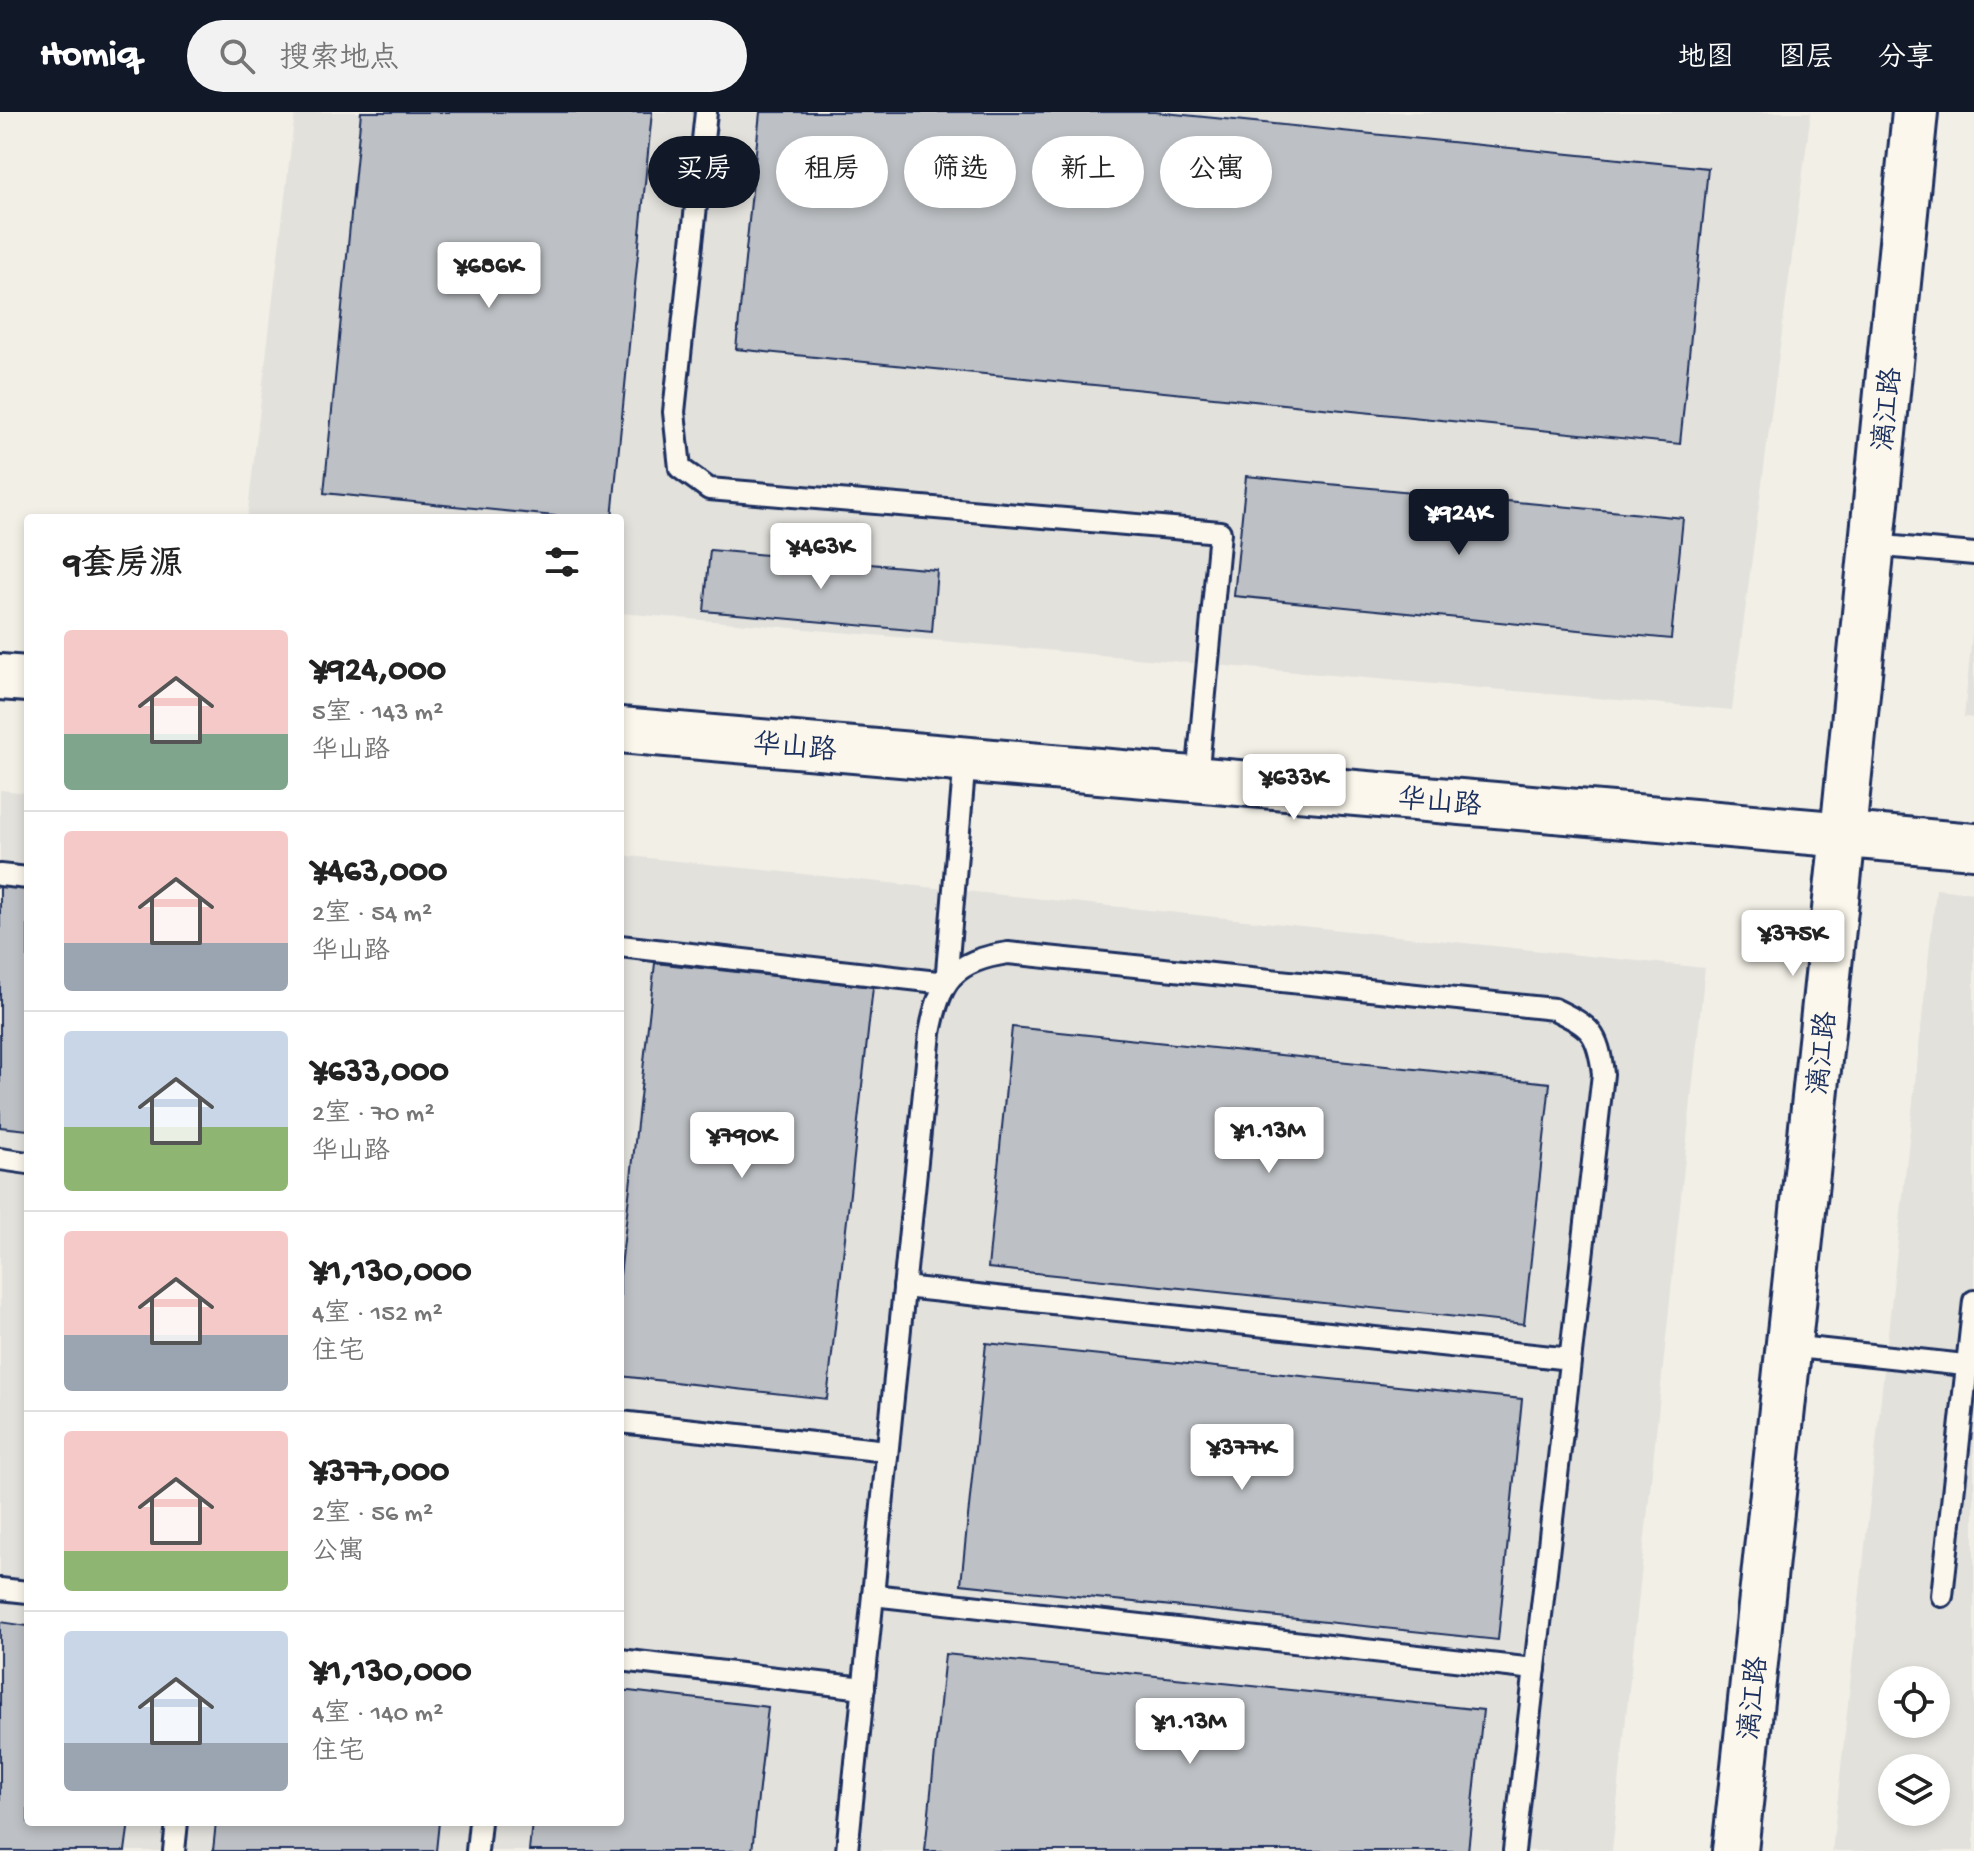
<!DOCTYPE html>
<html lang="zh">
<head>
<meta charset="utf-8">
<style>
	:root { --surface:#fff; --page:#f2f2f2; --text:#222; --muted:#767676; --line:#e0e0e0; --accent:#111827 }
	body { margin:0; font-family:"Gochi Hand","LXGW WenKai TC",sans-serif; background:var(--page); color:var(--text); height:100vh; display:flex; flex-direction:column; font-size:30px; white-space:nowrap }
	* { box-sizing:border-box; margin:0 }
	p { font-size:26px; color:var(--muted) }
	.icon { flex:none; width:44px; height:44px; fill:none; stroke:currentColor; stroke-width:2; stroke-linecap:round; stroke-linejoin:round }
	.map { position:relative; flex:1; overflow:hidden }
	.details { position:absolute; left:24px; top:402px; width:600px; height:1312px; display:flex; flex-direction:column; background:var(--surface); border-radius:8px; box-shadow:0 4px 12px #0003 }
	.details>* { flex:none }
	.top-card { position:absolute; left:648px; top:24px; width:760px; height:72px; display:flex; gap:16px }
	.tools { position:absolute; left:1878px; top:1554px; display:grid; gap:16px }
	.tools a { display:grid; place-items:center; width:72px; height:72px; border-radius:50%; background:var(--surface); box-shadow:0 4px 12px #0003; font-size:40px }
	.price { position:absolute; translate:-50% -68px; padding:0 18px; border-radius:8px; background:#fff; color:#222; font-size:26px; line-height:52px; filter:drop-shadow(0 2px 4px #0008) }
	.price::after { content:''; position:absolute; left:50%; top:48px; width:24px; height:18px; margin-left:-12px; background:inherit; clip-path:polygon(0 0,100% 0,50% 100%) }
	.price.active { background:var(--accent); color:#fff }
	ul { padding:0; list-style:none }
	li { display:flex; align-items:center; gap:24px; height:200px; padding:0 40px }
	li+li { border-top:2px solid var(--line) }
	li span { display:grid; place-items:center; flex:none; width:224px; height:160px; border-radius:8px; color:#555 }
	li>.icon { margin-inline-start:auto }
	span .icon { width:96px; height:96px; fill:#fffc; stroke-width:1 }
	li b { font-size:34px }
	h2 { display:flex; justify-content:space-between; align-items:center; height:96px; padding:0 40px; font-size:34px }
	.tag { padding:0 28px; border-radius:36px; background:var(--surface); box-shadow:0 4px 12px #0003; font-size:28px; line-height:72px }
	.tag.active { background:var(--accent); color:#fff }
	header { display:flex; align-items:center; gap:48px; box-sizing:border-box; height:112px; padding:0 40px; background:var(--accent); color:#fff }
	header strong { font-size:38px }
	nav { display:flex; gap:44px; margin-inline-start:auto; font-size:28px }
	.search { width:560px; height:72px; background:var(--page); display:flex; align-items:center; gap:20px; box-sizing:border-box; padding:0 28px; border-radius:44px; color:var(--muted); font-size:30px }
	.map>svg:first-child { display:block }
	.built { fill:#e2e1dc; fill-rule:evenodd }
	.building { fill:#bdc0c4; stroke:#1b2f5e; stroke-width:2 }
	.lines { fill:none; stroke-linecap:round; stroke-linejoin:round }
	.lane-casing { stroke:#1b2f5e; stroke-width:26 }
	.secondary-casing { stroke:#1b2f5e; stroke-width:50 }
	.lane { stroke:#fbf7ec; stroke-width:20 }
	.secondary { stroke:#fbf7ec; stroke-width:44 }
	.labels { text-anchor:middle; stroke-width:7; stroke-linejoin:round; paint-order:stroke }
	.street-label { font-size:28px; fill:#1b2f5e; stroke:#fbf7ec }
</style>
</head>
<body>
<header>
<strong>Homiq</strong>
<div class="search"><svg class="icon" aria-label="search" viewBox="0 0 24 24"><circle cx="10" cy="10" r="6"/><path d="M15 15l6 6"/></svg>搜索地点</div>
<nav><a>地图</a><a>图层</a><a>分享</a></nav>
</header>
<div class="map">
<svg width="1974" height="1739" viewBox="0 0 1974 1739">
	<rect width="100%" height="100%" fill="#f2efe6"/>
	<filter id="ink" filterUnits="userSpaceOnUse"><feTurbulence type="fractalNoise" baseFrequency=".0125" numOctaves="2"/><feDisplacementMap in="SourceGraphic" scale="16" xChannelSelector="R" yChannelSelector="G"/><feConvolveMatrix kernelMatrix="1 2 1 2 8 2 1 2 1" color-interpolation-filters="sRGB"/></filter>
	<g filter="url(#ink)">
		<g class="built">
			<polygon points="295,0 1811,0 1732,598 620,501 620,406 247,406"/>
			<polygon points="1974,502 1974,606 1964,605"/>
			<polygon points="0,678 28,681 28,1710 620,1710 620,743 1705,856 1612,1739 0,1739"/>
			<path d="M 1936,777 L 1974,781 L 1974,1739 L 1832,1739 ZM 1892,1568 L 1936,1568 L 1936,1612 L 1892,1612 ZM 1892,1656 L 1936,1656 L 1936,1700 L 1892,1700 Z"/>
		</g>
		<g class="building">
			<polygon points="361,0 652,0 612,406 575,406 324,381"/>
			<polygon points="760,0 1155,0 1708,56 1680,332 736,237"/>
			<polygon points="1246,364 1683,406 1671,527 1234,484"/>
			<polygon points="710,438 937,458 932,520 704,499"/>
			<polygon points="0,770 28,773 28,1018 0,1015"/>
			<polygon points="655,851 873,875 827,1287 620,1264 620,1164"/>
			<polygon points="1012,915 1550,971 1524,1212 988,1156"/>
			<polygon points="986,1231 1522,1287 1498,1528 961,1472"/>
			<polygon points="0,1510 28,1514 28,1710 129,1710 125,1739 0,1739"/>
			<polygon points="945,1542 1483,1598 1468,1739 925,1739"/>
			<polygon points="620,1578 768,1595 752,1739 529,1739 532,1710 620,1710"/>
			<polygon points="216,1710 439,1710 436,1739 213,1739"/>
		</g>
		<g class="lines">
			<defs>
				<g id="lane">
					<polyline points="706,0 674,300 680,356 709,377 1220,420 1197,667"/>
					<polyline points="1872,433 1974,442"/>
					<polyline points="0,763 28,766"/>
					<polyline points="620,834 946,871 965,647"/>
					<polyline points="0,1047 28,1051"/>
					<polyline points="904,1175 1570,1247"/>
					<polyline points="1788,1234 1974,1254"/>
					<polyline points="620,1310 887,1339"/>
					<polyline points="0,1477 28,1480"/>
					<polyline points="873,1483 1535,1557"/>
					<polyline points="1942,1484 1974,1189"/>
					<polyline points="620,1548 864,1576"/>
					<polyline points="174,1739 177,1710"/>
					<polyline points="477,1739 480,1710"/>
					<path d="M 847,1739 L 930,921 C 940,868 953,849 1008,841 L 1554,897 C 1591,915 1598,920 1603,962 L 1514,1739"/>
				</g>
				<g id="secondary">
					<polyline points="0,565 28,567"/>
					<polyline points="620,618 1974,734"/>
					<polyline points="1735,1739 1843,722 1915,0"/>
				</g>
			</defs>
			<use href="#lane" class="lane-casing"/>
			<use href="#secondary" class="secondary-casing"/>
			<use href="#lane" class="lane"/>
			<use href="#secondary" class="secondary"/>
		</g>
	</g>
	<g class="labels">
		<g class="street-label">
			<text transform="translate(1885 297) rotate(-84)" y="10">漓江路</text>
			<text transform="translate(795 633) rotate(5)" y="10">华山路</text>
			<text transform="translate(1440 688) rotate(5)" y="10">华山路</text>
			<text transform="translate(1820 941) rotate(-84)" y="10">漓江路</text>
			<text transform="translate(1751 1586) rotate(-84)" y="10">漓江路</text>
		</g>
	</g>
</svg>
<div class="tools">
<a><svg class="icon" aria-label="locate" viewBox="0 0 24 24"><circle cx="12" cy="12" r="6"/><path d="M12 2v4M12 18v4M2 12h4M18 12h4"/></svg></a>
<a><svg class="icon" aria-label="layers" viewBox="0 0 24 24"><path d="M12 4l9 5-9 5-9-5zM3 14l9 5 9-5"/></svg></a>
</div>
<b class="price" style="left:489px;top:198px">¥686K</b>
<b class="price active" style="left:1459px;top:445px">¥924K</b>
<b class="price" style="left:821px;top:479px">¥463K</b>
<b class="price" style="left:1294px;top:710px">¥633K</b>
<b class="price" style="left:1793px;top:866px">¥375K</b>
<b class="price" style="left:1269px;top:1063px">¥1.13M</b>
<b class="price" style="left:742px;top:1068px">¥790K</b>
<b class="price" style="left:1242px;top:1380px">¥377K</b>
<b class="price" style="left:1190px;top:1654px">¥1.13M</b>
<div class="top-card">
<a class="tag active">买房</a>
<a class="tag">租房</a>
<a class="tag">筛选</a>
<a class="tag">新上</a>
<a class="tag">公寓</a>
</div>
<section class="details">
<h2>9套房源<svg class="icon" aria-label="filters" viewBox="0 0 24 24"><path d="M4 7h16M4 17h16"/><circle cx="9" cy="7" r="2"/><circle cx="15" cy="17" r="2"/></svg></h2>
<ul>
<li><span style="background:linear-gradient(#f6c9c9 65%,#7fa58c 0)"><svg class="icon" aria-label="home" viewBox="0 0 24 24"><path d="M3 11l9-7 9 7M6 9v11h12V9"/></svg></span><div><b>¥924,000</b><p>5室 · 143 m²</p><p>华山路</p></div></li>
<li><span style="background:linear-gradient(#f6c9c9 70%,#9aa5b1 0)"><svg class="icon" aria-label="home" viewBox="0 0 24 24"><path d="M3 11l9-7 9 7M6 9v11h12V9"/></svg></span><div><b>¥463,000</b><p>2室 · 54 m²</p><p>华山路</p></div></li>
<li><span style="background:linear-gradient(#c9d6e8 60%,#8fb573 0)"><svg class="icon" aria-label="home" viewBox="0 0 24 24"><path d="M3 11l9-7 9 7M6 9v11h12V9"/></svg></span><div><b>¥633,000</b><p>2室 · 70 m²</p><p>华山路</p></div></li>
<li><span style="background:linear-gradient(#f6c9c9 65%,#9aa5b1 0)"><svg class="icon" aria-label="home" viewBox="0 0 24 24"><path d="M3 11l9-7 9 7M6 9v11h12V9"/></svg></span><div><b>¥1,130,000</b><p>4室 · 152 m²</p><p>住宅</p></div></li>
<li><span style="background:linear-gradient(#f6c9c9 75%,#8fb573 0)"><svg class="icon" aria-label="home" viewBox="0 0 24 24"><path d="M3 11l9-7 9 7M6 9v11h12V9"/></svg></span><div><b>¥377,000</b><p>2室 · 56 m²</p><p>公寓</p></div></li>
<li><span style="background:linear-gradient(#c9d6e8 70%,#9aa5b1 0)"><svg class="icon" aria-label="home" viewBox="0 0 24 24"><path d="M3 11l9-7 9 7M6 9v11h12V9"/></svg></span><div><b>¥1,130,000</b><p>4室 · 140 m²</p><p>住宅</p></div></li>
</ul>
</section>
</div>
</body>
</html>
